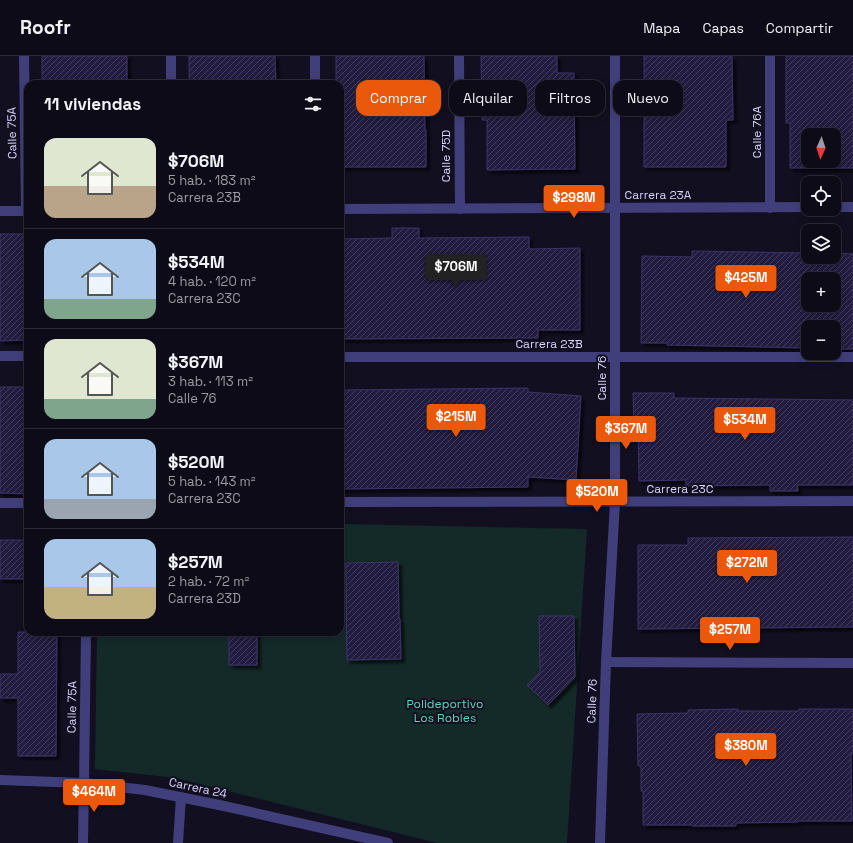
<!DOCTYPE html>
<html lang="es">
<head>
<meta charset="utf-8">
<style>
	:root { --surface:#0e0b18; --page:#171421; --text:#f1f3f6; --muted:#9b9ba2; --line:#2e2b37; --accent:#ea580c }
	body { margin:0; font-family:"Space Grotesk",sans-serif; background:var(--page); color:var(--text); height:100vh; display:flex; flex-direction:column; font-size:15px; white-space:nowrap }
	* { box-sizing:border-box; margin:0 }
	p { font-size:13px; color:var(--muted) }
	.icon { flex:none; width:22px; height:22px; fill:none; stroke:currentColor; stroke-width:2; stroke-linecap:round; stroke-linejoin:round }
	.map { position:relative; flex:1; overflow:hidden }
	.details { position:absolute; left:24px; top:24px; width:320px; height:556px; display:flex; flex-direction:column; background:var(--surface); border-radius:12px; box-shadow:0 2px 10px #0003,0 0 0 1px var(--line) }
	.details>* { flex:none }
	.guide { position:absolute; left:356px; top:24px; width:380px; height:36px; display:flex; gap:8px }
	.needle { width:26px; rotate:183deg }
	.fabs { position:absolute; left:801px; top:72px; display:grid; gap:8px }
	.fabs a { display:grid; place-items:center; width:40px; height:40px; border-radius:8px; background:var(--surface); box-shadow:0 2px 10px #0003,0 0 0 1px var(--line); font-size:20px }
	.price { position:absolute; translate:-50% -34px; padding:0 9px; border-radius:4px; background:var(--accent); color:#fff; font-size:13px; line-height:26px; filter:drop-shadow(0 1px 2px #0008) }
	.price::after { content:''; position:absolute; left:50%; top:24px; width:12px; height:9px; margin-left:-6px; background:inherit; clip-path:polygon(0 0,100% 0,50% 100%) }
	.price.active { background:#222; color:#fff }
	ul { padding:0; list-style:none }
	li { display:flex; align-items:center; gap:12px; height:100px; padding:0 20px }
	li+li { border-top:1px solid var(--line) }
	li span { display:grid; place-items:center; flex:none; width:112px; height:80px; border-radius:12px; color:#555 }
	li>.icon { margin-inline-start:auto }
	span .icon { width:48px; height:48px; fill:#fffc; stroke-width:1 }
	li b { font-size:17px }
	h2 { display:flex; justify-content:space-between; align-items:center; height:48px; padding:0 20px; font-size:17px }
	.pill { padding:0 14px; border-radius:12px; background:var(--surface); box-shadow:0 2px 10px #0003,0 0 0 1px var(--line); font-size:14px; line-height:36px }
	.pill.active { background:var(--accent); color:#fff }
	header { display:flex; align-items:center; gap:24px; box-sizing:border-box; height:56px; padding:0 20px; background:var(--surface); border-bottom:1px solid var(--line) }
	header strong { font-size:19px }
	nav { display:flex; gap:22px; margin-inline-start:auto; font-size:14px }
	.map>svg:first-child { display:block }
	.green { fill:#132a28 }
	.building { fill:url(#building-hatch); stroke:#3c3269; fill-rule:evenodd; filter:url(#shadow) }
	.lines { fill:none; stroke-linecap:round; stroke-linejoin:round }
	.lane { stroke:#403f7b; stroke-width:10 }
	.street { stroke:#403f7b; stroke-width:10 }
	.labels { text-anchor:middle; stroke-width:4; stroke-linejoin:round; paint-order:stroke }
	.street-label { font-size:12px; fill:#d7d3fb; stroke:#120f20 }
	.park-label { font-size:12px; fill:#67d3b6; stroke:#120f20 }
</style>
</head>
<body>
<header>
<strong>Roofr</strong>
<nav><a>Mapa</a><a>Capas</a><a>Compartir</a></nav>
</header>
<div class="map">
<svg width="853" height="787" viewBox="0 0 853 787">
	<defs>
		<pattern id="building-hatch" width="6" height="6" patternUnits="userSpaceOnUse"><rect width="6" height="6" fill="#241d3f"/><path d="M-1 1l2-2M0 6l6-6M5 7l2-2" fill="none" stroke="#433d5c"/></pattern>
		<filter id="shadow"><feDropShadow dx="3.5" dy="3.5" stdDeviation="1" flood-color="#0009"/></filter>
	</defs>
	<rect width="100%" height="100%" fill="#120f20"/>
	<polygon class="green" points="340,468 587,473 567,787 437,787 176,722 95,713 97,576 340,576"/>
	<g class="building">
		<rect x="42" y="0" width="85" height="28"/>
		<polygon points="189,0 275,0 276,28 189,28"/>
		<polygon points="336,0 424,0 425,74 426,74 426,111 340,111 340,28 336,28"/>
		<polygon points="481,0 557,0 557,17 574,17 575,113 487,114 487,64 482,64"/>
		<polygon points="644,0 732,0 733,64 726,64 726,111 644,111"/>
		<path d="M 786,0 L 853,0 L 853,112 L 790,112 L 790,67 L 786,67 ZM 808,79 L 834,79 L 834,105 L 808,105 Z"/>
		<polygon points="392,172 419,172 419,182 529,181 529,193 580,192 580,274 538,274 538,282 340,283 340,183 392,182"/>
		<polygon points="0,178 28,178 28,284 0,285"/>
		<path d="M 692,195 L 808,197 L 808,201 L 834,201 L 834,197 L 853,198 L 853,293 L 834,293 L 834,271 L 808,271 L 808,292 L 667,289 L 667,287 L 641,287 L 642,200 L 692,201 ZM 808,223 L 834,223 L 834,249 L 808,249 Z"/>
		<polygon points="0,331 28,331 28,438 0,437"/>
		<polygon points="528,332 528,336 581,340 576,424 528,421 528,431 340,433 340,334"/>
		<polygon points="633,337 674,337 674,342 853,344 853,429 797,429 798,435 770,435 770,429 686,430 686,424 639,425 638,368 634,368"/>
		<polygon points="853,481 853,571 638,573 638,489 688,489 688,482"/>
		<rect x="0" y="484" width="28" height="39"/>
		<polygon points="398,506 399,563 400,563 401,603 347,604 346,507"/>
		<polygon points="539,560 574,560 575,621 548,649 527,629 540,616"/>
		<polygon points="18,576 57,576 56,700 18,700 18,642 0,642 0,618 18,618"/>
		<rect x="229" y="576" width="28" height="33"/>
		<polygon points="738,653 738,655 799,655 799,653 853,653 853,698 851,698 852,765 798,765 798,766 736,767 736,770 692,770 692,769 643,769 643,735 641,735 641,710 638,710 637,658 688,657 688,654"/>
	</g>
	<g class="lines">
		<g class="lane">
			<polyline points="84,727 86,576"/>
			<polyline points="178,787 181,741"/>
		</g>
		<g class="street">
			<polyline points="24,0 26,155"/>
			<polyline points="171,0 171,28"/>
			<polyline points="315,0 315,28"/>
			<polyline points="459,0 460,153"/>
			<polyline points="834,151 853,151"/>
			<polyline points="770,152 770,0"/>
			<polyline points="340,153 808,151"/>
			<polyline points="0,155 28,155"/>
			<polyline points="0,300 28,300"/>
			<polyline points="340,301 853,301"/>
			<polyline points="340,446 853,445"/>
			<polyline points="0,447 28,447"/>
			<polyline points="606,606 853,607"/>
			<polyline points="0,724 84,727 145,734 224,750 388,787"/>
			<polyline points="83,787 84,727"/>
			<polyline points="600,787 606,606 615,446 615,0"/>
		</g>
	</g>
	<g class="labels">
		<g class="street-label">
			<text transform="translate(757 76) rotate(-90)" y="4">Calle 76A</text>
			<text transform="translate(12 77) rotate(-91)" y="4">Calle 75A</text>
			<text transform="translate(446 100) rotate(-90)" y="4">Calle 75D</text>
			<text x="658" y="143">Carrera 23A</text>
			<text x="549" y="292">Carrera 23B</text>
			<text transform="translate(602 322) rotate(-90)" y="4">Calle 76</text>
			<text x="680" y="437">Carrera 23C</text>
			<text transform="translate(592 645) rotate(-88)" y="4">Calle 76</text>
			<text transform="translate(72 651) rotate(-89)" y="4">Calle 75A</text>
			<text transform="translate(198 732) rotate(12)" y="4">Carrera 24</text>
		</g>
		<g class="park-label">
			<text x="445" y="652">Polideportivo<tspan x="445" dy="14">Los Robles</tspan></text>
		</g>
	</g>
</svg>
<div class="fabs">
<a><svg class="needle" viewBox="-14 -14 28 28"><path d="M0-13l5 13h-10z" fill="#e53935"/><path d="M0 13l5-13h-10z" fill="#9b9ba2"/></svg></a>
<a><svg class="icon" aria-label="locate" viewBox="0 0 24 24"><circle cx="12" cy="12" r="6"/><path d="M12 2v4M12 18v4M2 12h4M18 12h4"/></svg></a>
<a><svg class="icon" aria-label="layers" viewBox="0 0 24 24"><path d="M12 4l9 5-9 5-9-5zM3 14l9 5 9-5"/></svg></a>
<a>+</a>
<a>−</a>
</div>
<b class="price" style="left:574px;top:163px">$298M</b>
<b class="price active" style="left:456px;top:232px">$706M</b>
<b class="price" style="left:746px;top:243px">$425M</b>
<b class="price" style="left:456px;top:382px">$215M</b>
<b class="price" style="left:745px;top:385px">$534M</b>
<b class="price" style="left:626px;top:394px">$367M</b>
<b class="price" style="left:597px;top:457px">$520M</b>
<b class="price" style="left:747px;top:528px">$272M</b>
<b class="price" style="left:730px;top:595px">$257M</b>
<b class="price" style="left:746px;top:711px">$380M</b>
<b class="price" style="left:94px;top:757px">$464M</b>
<div class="guide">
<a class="pill active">Comprar</a>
<a class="pill">Alquilar</a>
<a class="pill">Filtros</a>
<a class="pill">Nuevo</a>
</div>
<section class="details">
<h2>11 viviendas<svg class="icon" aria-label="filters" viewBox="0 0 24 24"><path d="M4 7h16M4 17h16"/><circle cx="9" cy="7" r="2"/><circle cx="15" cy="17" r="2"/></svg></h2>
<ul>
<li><span style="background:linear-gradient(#dfe7d0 60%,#b9a48a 0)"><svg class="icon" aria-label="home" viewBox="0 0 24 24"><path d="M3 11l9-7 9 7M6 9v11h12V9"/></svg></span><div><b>$706M</b><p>5 hab. · 183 m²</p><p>Carrera 23B</p></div></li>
<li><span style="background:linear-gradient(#a9c7e8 75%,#7fa58c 0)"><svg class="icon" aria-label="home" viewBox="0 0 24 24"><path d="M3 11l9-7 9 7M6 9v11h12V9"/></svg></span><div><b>$534M</b><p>4 hab. · 120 m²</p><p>Carrera 23C</p></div></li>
<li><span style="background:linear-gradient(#dfe7d0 75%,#7fa58c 0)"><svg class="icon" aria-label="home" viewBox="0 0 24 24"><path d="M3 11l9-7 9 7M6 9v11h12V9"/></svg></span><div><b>$367M</b><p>3 hab. · 113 m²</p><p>Calle 76</p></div></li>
<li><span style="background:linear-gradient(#a9c7e8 75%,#9aa5b1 0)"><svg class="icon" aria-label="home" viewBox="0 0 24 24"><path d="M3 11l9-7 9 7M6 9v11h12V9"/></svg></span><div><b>$520M</b><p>5 hab. · 143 m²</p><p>Carrera 23C</p></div></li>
<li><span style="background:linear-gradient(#a9c7e8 60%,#c2b280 0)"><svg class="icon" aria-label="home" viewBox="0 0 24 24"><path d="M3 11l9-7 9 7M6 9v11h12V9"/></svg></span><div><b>$257M</b><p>2 hab. · 72 m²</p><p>Carrera 23D</p></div></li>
</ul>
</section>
</div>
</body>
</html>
